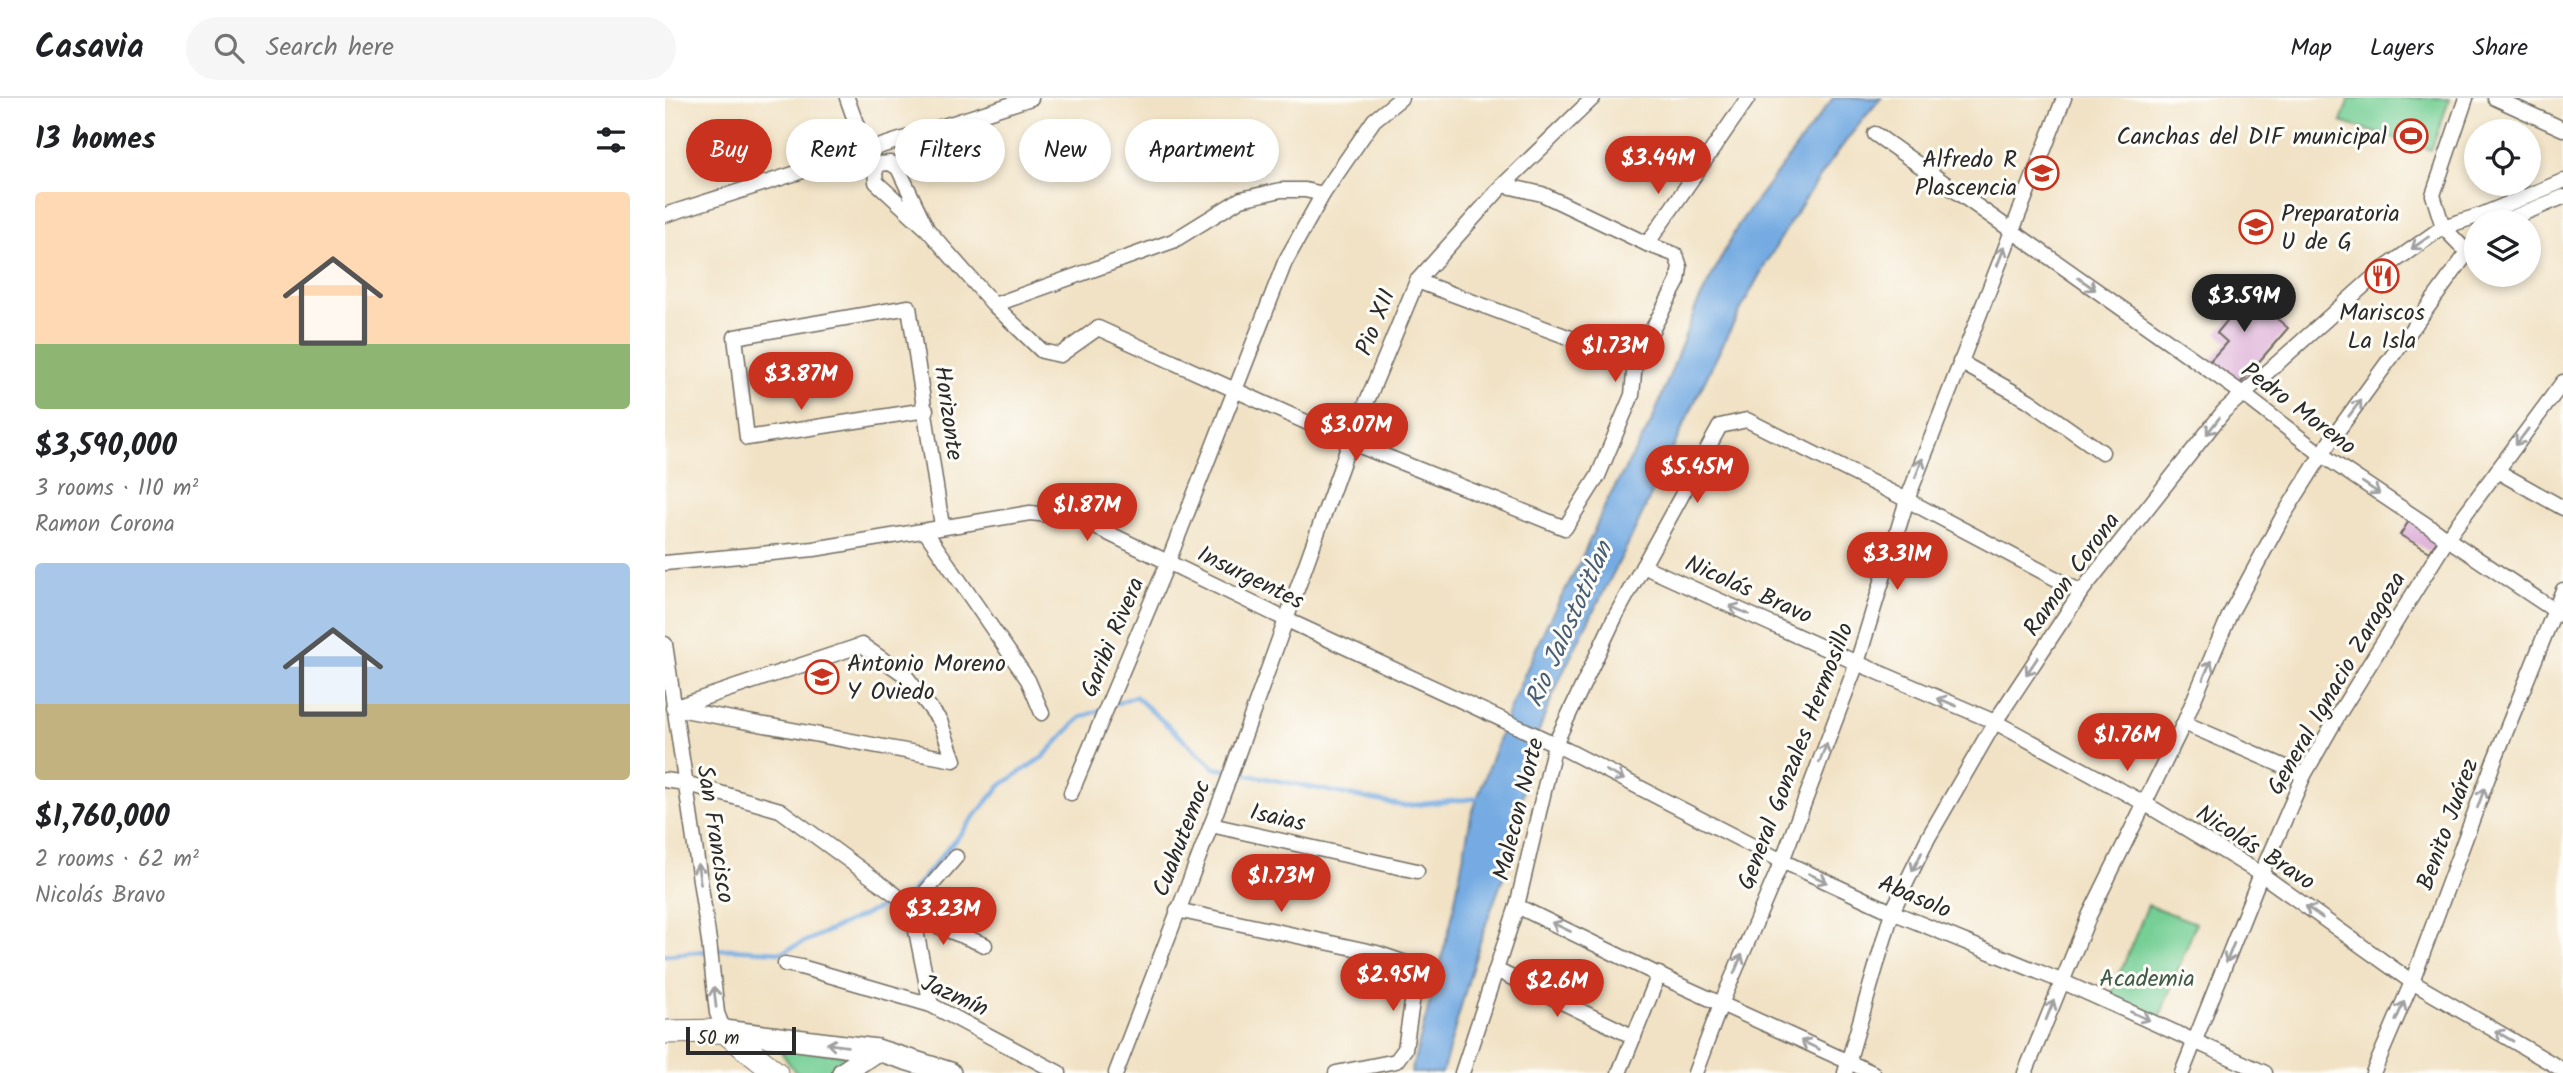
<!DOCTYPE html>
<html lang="en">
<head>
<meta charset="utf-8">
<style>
	:root { --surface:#fff; --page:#f6f6f6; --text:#202124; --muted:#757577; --line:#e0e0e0; --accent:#c8321e }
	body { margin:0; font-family:Kalam,sans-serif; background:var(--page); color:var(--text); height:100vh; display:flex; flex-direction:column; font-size:26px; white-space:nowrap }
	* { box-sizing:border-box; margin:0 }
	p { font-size:23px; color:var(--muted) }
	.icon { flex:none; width:38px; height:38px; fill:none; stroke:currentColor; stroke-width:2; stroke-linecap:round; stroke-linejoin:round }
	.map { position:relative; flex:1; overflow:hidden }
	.details { display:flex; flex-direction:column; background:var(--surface); width:665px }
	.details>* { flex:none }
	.top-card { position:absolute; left:21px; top:21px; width:665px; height:63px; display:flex; gap:14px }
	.tools { position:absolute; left:1799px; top:21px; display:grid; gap:14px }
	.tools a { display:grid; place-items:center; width:77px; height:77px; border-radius:50%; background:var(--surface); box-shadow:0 4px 10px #0003; font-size:35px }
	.scale { position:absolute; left:21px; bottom:18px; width:110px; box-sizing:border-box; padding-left:7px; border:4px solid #2b2b2b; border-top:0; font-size:19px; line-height:24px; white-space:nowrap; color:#2b2b2b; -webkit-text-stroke:5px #fdfcf7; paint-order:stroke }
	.price { position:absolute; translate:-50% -60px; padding:0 16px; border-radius:24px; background:var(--accent); color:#fff; font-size:23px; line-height:46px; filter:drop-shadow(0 2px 4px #0008) }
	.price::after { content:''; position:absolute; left:50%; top:42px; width:21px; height:16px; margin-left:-10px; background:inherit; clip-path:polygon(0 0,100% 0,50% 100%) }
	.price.current { background:#222; color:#fff }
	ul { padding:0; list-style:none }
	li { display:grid; align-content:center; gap:14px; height:371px; padding:0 35px }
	li span { display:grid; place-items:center; height:217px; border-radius:7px; color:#555 }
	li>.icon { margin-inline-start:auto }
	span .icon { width:126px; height:126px; fill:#fffc; stroke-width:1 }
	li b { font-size:30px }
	h2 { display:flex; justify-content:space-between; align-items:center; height:84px; padding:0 35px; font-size:30px }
	.pill { padding:0 24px; border-radius:32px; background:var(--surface); box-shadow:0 4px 10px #0003; font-size:24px; line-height:63px }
	.pill.current { background:var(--accent); color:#fff }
	header { display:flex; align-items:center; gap:42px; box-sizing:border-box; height:98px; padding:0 35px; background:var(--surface); border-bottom:2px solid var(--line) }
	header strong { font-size:33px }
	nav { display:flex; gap:38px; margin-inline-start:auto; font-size:24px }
	.search { width:490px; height:63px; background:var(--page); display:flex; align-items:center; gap:18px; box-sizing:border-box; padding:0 24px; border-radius:38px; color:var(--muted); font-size:26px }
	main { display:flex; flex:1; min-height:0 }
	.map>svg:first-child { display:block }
	.green { fill:#76cf95; stroke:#507d60; stroke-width:2 }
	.water { fill:#74abe2; stroke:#506b86; stroke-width:2 }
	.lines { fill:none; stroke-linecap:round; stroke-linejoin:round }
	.stream { stroke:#74abe2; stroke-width:4.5 }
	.building { fill:#daa8d6 }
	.street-casing { stroke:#706b61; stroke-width:17 }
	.secondary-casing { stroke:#706b61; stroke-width:24 }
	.primary-casing { stroke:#706b61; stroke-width:25 }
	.street { stroke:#fff; stroke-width:14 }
	.secondary { stroke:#fff; stroke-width:21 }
	.primary { stroke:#fff; stroke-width:23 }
	.oneway { stroke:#a0a0a0 }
	.labels { text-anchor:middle; stroke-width:6; stroke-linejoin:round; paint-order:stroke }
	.poi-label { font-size:24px; fill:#2b2b2b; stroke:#fdfcf7; text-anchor:end }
	.street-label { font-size:24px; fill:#2b2b2b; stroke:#fdfcf7 }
	.park-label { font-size:24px; fill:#425c4b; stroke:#fdfcf7 }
	.water-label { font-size:26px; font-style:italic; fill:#485e74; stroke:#fdfcf7 }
</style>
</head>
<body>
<header>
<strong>Casavia</strong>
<div class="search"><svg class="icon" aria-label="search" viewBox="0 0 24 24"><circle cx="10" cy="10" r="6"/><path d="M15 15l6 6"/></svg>Search here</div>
<nav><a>Map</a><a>Layers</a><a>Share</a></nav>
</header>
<main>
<section class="details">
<h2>13 homes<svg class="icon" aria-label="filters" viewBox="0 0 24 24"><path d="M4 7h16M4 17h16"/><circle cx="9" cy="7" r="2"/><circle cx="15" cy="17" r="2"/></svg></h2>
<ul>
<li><span style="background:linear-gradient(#ffd9b3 70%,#8fb573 0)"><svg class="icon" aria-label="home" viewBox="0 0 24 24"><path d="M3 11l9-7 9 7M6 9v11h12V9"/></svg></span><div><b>$3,590,000</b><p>3 rooms · 110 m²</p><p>Ramon Corona</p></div></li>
<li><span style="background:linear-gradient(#a9c7e8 65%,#c2b280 0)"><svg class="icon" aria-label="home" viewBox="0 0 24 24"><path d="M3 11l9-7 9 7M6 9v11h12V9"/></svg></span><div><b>$1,760,000</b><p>2 rooms · 62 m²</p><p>Nicolás Bravo</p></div></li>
</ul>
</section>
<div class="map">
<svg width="1898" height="975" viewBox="0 0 1898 975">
	<rect width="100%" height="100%" fill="#fdfcf7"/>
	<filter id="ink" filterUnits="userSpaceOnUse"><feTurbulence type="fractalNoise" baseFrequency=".0143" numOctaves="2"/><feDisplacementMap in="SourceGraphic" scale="14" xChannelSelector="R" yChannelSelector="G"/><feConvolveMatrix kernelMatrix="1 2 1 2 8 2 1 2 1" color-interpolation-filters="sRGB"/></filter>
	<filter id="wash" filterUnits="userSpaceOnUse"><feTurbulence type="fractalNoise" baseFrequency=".00686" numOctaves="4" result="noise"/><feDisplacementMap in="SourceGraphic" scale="28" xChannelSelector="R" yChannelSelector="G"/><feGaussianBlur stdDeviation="1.57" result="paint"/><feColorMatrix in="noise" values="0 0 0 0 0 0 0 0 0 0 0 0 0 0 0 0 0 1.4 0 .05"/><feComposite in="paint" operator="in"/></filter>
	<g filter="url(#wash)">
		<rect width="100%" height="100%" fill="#f1e2c5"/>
		<g class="green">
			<polygon points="1684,0 1785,0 1766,52 1676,24"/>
			<polygon points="1483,807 1531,825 1492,926 1443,904"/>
			<polygon points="111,947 186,958 171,975 131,975"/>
		</g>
		<path class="water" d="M 1168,0 L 1216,0 C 1103,129 1036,293 963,446 C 929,515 888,583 866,657 C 856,688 856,722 847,753 C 839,780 827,807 818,835 C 803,881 791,928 777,975 L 746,975 L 786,824 L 806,718 L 845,609 L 881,528 L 914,466 L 942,403 L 987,323 L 1031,209 L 1073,127 Z"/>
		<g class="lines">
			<g class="stream">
				<polyline points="448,607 470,598 550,670 739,708 815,700"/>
				<polyline points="0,857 63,851 117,854 245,796 335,688 378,659 415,620 437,611"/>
			</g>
		</g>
		<g id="blocks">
			<g class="building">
				<polygon points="1566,182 1623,230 1573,288 1544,264 1562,244 1552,235 1567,217 1549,202"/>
				<polygon points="1747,418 1775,437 1765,454 1735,437"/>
			</g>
		</g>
	</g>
	<g filter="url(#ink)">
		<use href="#blocks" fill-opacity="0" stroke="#706b61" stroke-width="2"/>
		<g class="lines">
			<defs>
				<g id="street">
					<polyline points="182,0 201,53"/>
					<polyline points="928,0 838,87 877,96 982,146 1083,0"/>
					<polyline points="1801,0 1768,97 1778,129 1803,155"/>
					<polyline points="1830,0 1898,31"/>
					<polyline points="1210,36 1578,296 1657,357 1898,518"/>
					<polyline points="658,96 709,22 736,0"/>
					<polyline points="0,117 366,0"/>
					<polyline points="1837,124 1898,99"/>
					<polyline points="262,131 233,70 225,65 214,66 210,74 211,84 262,131 329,207 377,253 395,257 433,230 685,344 900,430 933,378 967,297 970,264 1013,183 1015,169 1011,157 982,146"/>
					<polyline points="752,183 970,264"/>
					<polyline points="329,207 508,143 576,101 616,92 640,92 658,96 620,164 503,464 406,695"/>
					<polyline points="1295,264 1363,302 1437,354"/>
					<polyline points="261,312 82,340 70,239 244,209 277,428"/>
					<polyline points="1832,373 1898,410"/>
					<polyline points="260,433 363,582 377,615"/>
					<polyline points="0,465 149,451 365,415 412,420 622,522 890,646 1117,763 1227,814 1396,883 1600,975"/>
					<polyline points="978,468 1192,565 1330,624 1479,705 1596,776 1747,884 1898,972"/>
					<polyline points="0,546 44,843 52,915 59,933"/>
					<polygon points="197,547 240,577 275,623 289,662 8,610"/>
					<polyline points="1519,625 1639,677"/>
					<polyline points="0,682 20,685 115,712 231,797"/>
					<polyline points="546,727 752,773"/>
					<polyline points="240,808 248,818 266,907"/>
					<polyline points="852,808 1010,885 1208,975"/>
					<polyline points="512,812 712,855 744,866 751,878 740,951 731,963 671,975"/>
					<polyline points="244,813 291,759"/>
					<polyline points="248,818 320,847"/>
					<polyline points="120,866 136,869 266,907 394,975"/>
					<polyline points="831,872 969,939"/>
					<polyline points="451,975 563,683 685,344 752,183 838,87"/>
					<polyline points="797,975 852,808 890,646 951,517 1055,328 1082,322 1242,402 1416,494"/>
					<polyline points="954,975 994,876"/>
					<polyline points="1030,975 1056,906 1117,763 1192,565 1242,402 1399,0"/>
					<polyline points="1180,975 1227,814 1263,740 1330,624 1416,494 1559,313 1713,175 1778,129 1816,117 1898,83"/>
					<polyline points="1360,975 1424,818 1519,625 1565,516 1618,418 1666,342 1811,143"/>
					<polyline points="1517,975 1596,776 1639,677 1675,614 1786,435 1898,284"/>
					<polyline points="1708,975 1747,884 1829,663 1898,492"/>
				</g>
				<g id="secondary">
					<polyline points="59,933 212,952 285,975"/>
					<polyline points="178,975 212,952"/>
				</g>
				<polyline id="primary" points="0,934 59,933 111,975"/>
			</defs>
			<use href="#street" class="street-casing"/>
			<use href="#secondary" class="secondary-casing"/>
			<use href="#primary" class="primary-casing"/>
			<use href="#street" class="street"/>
			<use href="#secondary" class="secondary"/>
			<use href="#primary" class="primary"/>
		</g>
		<defs><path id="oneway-shaft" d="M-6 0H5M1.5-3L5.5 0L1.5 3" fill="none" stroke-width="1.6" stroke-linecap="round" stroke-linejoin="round" transform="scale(1.75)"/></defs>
		<g class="oneway">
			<use href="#oneway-shaft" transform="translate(1755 145) rotate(145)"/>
			<use href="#oneway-shaft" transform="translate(1336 158) rotate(-69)"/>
			<use href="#oneway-shaft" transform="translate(1422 186) rotate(35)"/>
			<use href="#oneway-shaft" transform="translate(1690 310) rotate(-53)"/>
			<use href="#oneway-shaft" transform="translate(1548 328) rotate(128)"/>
			<use href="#oneway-shaft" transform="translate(1857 339) rotate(127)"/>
			<use href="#oneway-shaft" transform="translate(1254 370) rotate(-69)"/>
			<use href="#oneway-shaft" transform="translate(1706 390) rotate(34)"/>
			<use href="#oneway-shaft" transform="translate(1074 512) rotate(-156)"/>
			<use href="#oneway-shaft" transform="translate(1367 568) rotate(124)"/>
			<use href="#oneway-shaft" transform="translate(1542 572) rotate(-67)"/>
			<use href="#oneway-shaft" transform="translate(1282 604) rotate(-157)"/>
			<use href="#oneway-shaft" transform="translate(1158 655) rotate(-69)"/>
			<use href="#oneway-shaft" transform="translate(950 677) rotate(27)"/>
			<use href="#oneway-shaft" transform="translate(1816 700) rotate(-70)"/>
			<use href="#oneway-shaft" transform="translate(1252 764) rotate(116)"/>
			<use href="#oneway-shaft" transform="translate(34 776) rotate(-99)"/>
			<use href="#oneway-shaft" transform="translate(1153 780) rotate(25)"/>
			<use href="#oneway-shaft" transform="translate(1649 814) rotate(-144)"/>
			<use href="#oneway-shaft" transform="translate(896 829) rotate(-154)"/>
			<use href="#oneway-shaft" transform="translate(1565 855) rotate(112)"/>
			<use href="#oneway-shaft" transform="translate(1073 866) rotate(-67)"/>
			<use href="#oneway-shaft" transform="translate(50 899) rotate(-96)"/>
			<use href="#oneway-shaft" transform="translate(1385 912) rotate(-68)"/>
			<use href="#oneway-shaft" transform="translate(1735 913) rotate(-66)"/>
			<use href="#oneway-shaft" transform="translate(1475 918) rotate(24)"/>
			<use href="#oneway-shaft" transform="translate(1839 938) rotate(-150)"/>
			<use href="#oneway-shaft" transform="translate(172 947) rotate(-173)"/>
			<use href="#oneway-shaft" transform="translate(1145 947) rotate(-155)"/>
		</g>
	</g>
	<defs>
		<symbol id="stadium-ring" viewBox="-11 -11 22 22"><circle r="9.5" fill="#fdfcf7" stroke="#c8321e" stroke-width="1.5"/><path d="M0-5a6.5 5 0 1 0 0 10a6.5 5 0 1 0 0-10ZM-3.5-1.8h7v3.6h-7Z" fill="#c8321e"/></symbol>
		<symbol id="school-ring" viewBox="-11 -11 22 22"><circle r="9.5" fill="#fdfcf7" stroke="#c8321e" stroke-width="1.5"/><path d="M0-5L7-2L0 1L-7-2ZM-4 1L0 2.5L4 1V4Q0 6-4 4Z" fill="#c8321e"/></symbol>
		<symbol id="restaurant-ring" viewBox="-11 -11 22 22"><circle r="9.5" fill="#fdfcf7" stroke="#c8321e" stroke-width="1.5"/><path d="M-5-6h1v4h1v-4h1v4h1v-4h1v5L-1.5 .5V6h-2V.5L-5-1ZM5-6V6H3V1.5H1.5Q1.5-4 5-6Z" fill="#c8321e"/></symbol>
	</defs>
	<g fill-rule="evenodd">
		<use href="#stadium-ring" x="1727" y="19" width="38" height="38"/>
		<use href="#school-ring" x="1358" y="56" width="38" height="38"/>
		<use href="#school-ring" x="1572" y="110" width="38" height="38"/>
		<use href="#restaurant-ring" x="1698" y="159" width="38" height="38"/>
		<use href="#school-ring" x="138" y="560" width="38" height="38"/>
	</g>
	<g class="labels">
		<g class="poi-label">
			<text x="1722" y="46">Canchas del DIF municipal</text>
			<text x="1352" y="69">Alfredo R<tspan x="1352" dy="28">Plascencia</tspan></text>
			<text x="1616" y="123" text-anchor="start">Preparatoria<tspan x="1616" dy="28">U de G</tspan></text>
			<text x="1717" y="222" text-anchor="middle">Mariscos<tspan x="1717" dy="28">La Isla</tspan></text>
			<text x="182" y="573" text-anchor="start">Antonio Moreno<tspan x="182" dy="28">Y Oviedo</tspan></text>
		</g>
		<g class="street-label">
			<text transform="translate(710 224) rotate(-68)" y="8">Pio XII</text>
			<text transform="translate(1634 310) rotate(37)" y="8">Pedro Moreno</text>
			<text transform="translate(284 315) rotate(82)" y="8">Horizonte</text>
			<text transform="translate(1406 476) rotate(-54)" y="8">Ramon Corona</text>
			<text transform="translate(586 479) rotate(26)" y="8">Insurgentes</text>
			<text transform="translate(1084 491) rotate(24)" y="8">Nicolás Bravo</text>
			<text transform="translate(447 539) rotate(-67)" y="8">Garibi Rivera</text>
			<text transform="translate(1671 585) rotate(-60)" y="8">General Ignacio Zaragoza</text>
			<text transform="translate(1130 658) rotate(-69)" y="8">General Gonzales Hermosillo</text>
			<text transform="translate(853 711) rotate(-76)" y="8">Malecon Norte</text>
			<text transform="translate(613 719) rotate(13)" y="8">Isaias</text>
			<text transform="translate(1782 726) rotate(-70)" y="8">Benito Juárez</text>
			<text transform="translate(51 736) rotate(81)" y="8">San Francisco</text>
			<text transform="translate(516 740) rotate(-69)" y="8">Cuahutemoc</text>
			<text transform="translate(1591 749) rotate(33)" y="8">Nicolás Bravo</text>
			<text transform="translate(1250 798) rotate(23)" y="8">Abasolo</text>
			<text transform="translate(290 897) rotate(24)" y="8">Jazmín</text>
		</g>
		<g class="park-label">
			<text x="1482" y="888">Academia</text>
		</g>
		<g class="water-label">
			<text transform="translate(903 526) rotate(-66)" y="9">Rio Jalostotitlan</text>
		</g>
	</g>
</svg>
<div class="tools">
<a><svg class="icon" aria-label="locate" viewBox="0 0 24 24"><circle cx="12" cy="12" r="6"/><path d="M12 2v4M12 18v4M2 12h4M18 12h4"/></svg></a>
<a><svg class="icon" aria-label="layers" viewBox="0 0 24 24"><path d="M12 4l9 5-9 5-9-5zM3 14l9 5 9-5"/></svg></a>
</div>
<div class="scale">50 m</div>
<b class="price" style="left:993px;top:98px">$3.44M</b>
<b class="price current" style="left:1579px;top:236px">$3.59M</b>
<b class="price" style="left:950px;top:286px">$1.73M</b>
<b class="price" style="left:136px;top:314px">$3.87M</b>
<b class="price" style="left:691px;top:365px">$3.07M</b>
<b class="price" style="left:1032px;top:407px">$5.45M</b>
<b class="price" style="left:422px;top:445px">$1.87M</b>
<b class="price" style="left:1232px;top:494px">$3.31M</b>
<b class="price" style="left:1462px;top:675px">$1.76M</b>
<b class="price" style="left:616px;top:816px">$1.73M</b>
<b class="price" style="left:278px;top:849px">$3.23M</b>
<b class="price" style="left:728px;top:915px">$2.95M</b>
<b class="price" style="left:892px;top:921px">$2.6M</b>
<div class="top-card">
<a class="pill current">Buy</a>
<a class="pill">Rent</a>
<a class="pill">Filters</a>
<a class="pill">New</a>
<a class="pill">Apartment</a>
</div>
</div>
</main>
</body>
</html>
